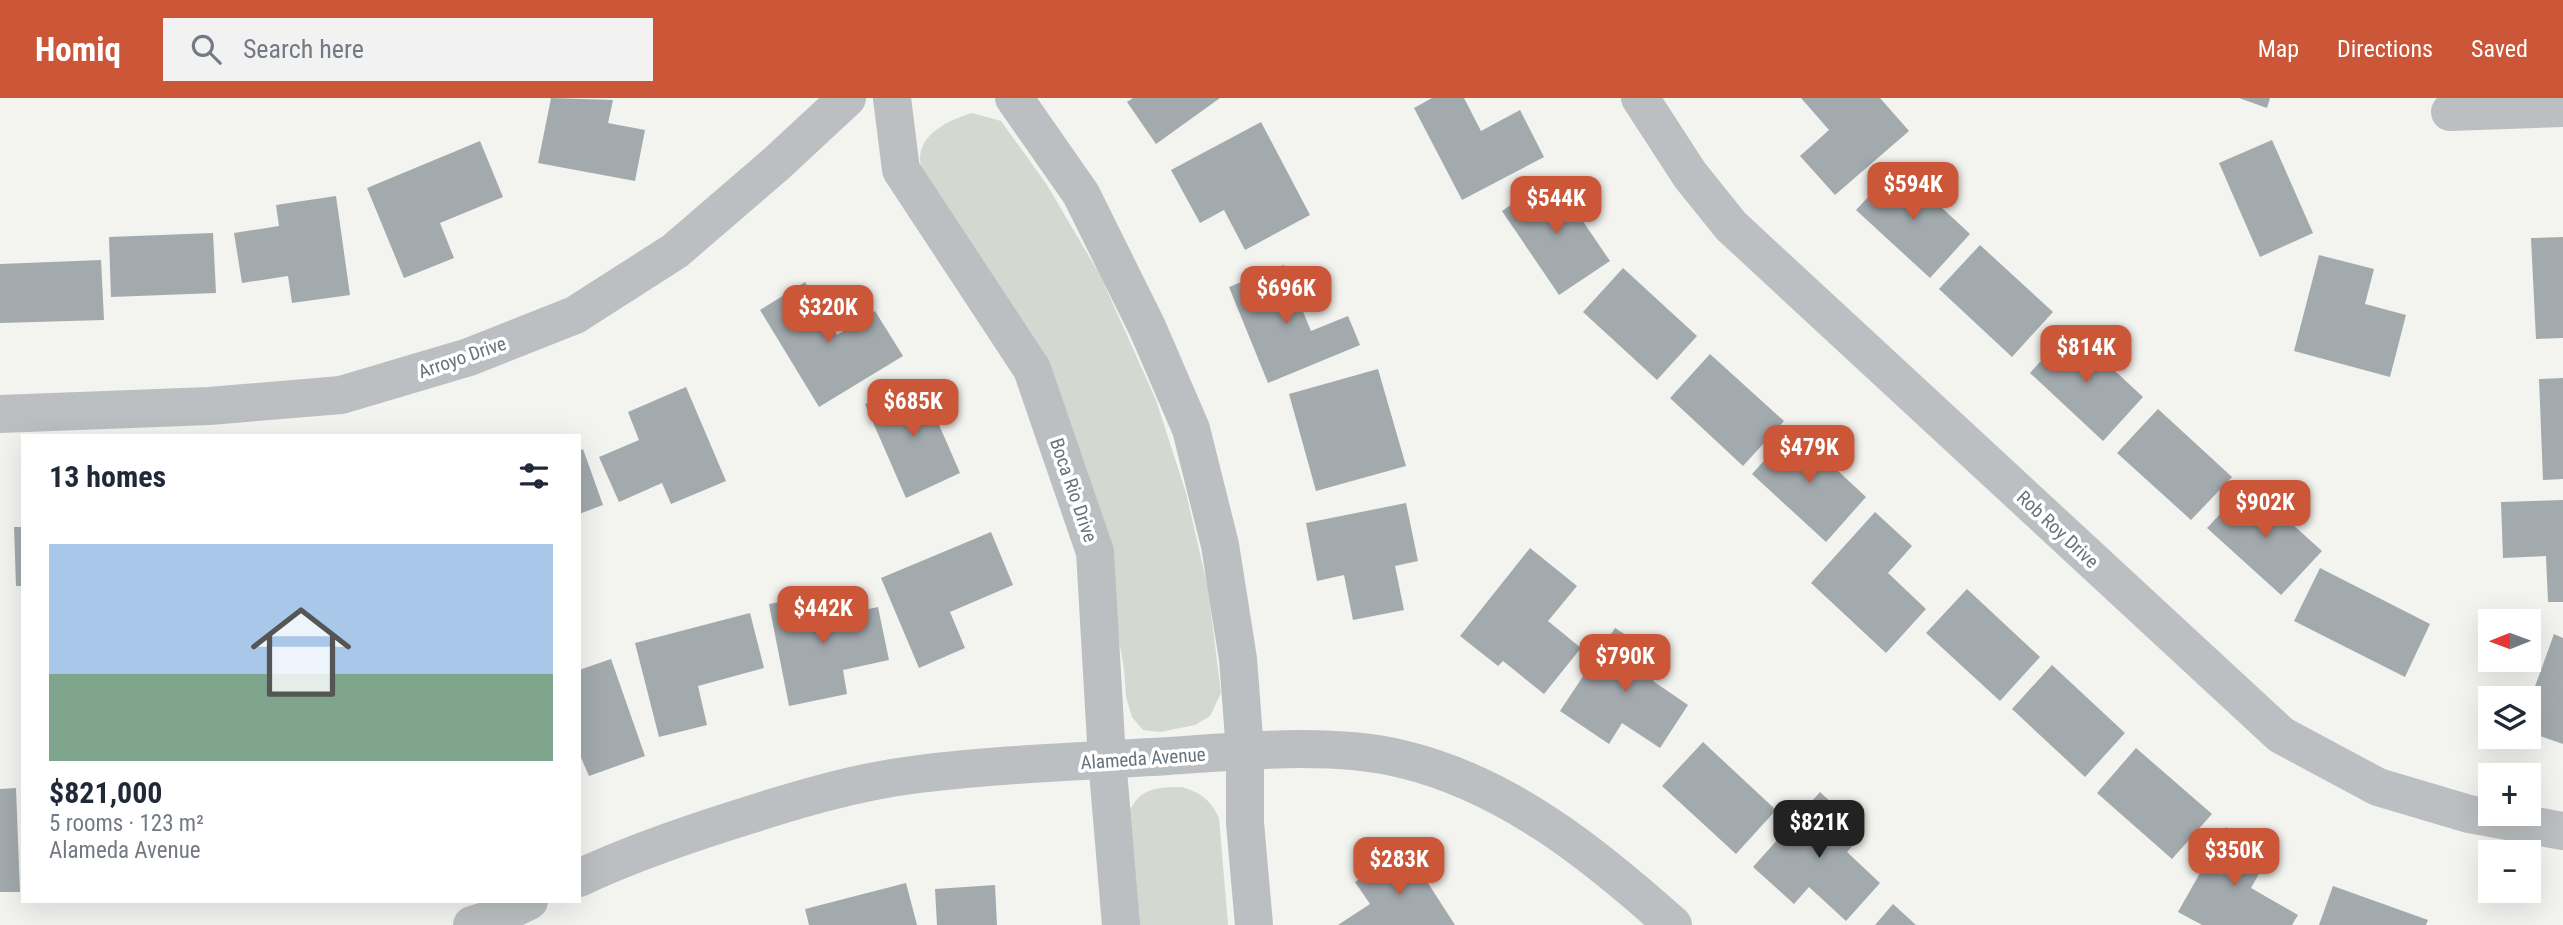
<!DOCTYPE html>
<html lang="en">
<head>
<meta charset="utf-8">
<style>
	:root { --surface:#fff; --page:#f2f2f3; --text:#1f2937; --muted:#747a83; --accent:#cb5738 }
	body { margin:0; font-family:"Roboto Condensed",sans-serif; background:var(--page); color:var(--text); height:100vh; display:flex; flex-direction:column; font-size:26px; white-space:nowrap }
	* { box-sizing:border-box; margin:0 }
	p { font-size:23px; color:var(--muted) }
	.icon { flex:none; width:38px; height:38px; fill:none; stroke:currentColor; stroke-width:2; stroke-linecap:round; stroke-linejoin:round }
	.map { position:relative; flex:1; overflow:hidden }
	.sheet { position:absolute; left:21px; top:336px; width:560px; height:469px; display:flex; flex-direction:column; background:var(--surface); border-radius:0px; box-shadow:0 7px 28px #0002 }
	.sheet>* { flex:none }
	.needle { width:46px; rotate:269deg }
	.fabs { position:absolute; left:2478px; top:511px; display:grid; gap:14px }
	.fabs a { display:grid; place-items:center; width:63px; height:63px; border-radius:0px; background:var(--surface); box-shadow:0 7px 28px #0002; font-size:35px }
	.price { position:absolute; translate:-50% -60px; padding:0 16px; border-radius:14px; background:var(--accent); color:#fff; font-size:23px; line-height:46px; filter:drop-shadow(0 2px 4px #0008) }
	.price::after { content:''; position:absolute; left:50%; top:42px; width:21px; height:16px; margin-left:-10px; background:inherit; clip-path:polygon(0 0,100% 0,50% 100%) }
	.price.on { background:#222; color:#fff }
	ul { padding:0; list-style:none }
	li { display:grid; align-content:center; gap:14px; height:371px; padding:0 28px }
	li span { display:grid; place-items:center; height:217px; border-radius:0px; color:#555 }
	li>.icon { margin-inline-start:auto }
	span .icon { width:126px; height:126px; fill:#fffc; stroke-width:1 }
	li b { font-size:30px }
	h2 { display:flex; justify-content:space-between; align-items:center; height:84px; padding:0 28px; font-size:30px }
	header { display:flex; align-items:center; gap:42px; box-sizing:border-box; height:98px; padding:0 35px; background:var(--accent); color:#fff }
	header strong { font-size:33px }
	nav { display:flex; gap:38px; margin-inline-start:auto; font-size:24px }
	.search { width:490px; height:63px; background:var(--page); display:flex; align-items:center; gap:18px; box-sizing:border-box; padding:0 24px; border-radius:0px; color:var(--muted); font-size:26px }
	.map>svg:first-child { display:block }
	.green { fill:#d3d8d0 }
	.building { fill:#a3aaae }
	.lines { fill:none; stroke-linecap:round; stroke-linejoin:round }
	.minor { stroke:#bbbfc1; stroke-width:38 }
	.labels { text-anchor:middle; stroke-width:7; stroke-linejoin:round; paint-order:stroke }
	.street-label { font-size:19px; fill:#66737d; stroke:#fff }
</style>
</head>
<body>
<header>
<strong>Homiq</strong>
<div class="search"><svg class="icon" aria-label="search" viewBox="0 0 24 24"><circle cx="10" cy="10" r="6"/><path d="M15 15l6 6"/></svg>Search here</div>
<nav><a>Map</a><a>Directions</a><a>Saved</a></nav>
</header>
<div class="map">
<svg width="2563" height="827" viewBox="0 0 2563 827">
	<rect width="100%" height="100%" fill="#f3f3f0"/>
	<g class="green">
		<path d="M 972,15 L 1001,23 L 1047,87 L 1100,177 L 1156,302 L 1186,395 L 1208,490 L 1221,595 L 1210,618 L 1195,627 L 1160,634 L 1143,632 L 1132,619 L 1126,599 L 1124,571 L 1099,432 L 924,82 C 923,75 920,67 920,60 C 921,34 952,21 972,15 Z"/>
		<path d="M 1182,689 C 1201,695 1210,701 1219,720 L 1228,827 L 1135,827 L 1127,717 C 1141,689 1153,690 1182,689 Z"/>
	</g>
	<g class="building">
		<polygon points="551,0 613,2 608,25 645,32 635,83 538,65"/>
		<polygon points="1133,0 1220,0 1156,46 1127,4"/>
		<polygon points="1432,0 1464,0 1481,33 1520,12 1544,59 1462,102 1414,10"/>
		<polygon points="1801,0 1880,0 1909,33 1835,97 1800,58 1829,32"/>
		<polygon points="2239,0 2270,0 2267,10"/>
		<polygon points="1261,24 1310,117 1245,152 1224,112 1200,125 1171,72"/>
		<polygon points="2272,42 2313,135 2260,159 2219,65"/>
		<polygon points="480,43 503,99 440,125 454,160 404,180 367,90"/>
		<polygon points="1897,68 1970,136 1930,180 1856,112"/>
		<polygon points="1552,78 1610,163 1559,197 1502,113"/>
		<polygon points="336,98 350,197 292,205 288,178 242,185 234,135 279,128 276,107"/>
		<polygon points="213,135 216,195 111,199 109,139"/>
		<polygon points="2563,139 2563,240 2536,241 2531,140"/>
		<polygon points="1980,147 2053,214 2012,259 1939,191"/>
		<polygon points="2319,157 2374,171 2365,206 2406,217 2390,279 2294,253"/>
		<polygon points="101,162 104,222 0,225 0,166"/>
		<polygon points="1284,167 1311,233 1348,218 1360,247 1268,285 1229,189"/>
		<polygon points="1623,170 1697,238 1657,282 1583,214"/>
		<polygon points="805,184 837,237 875,213 903,258 819,309 760,212"/>
		<polygon points="2070,231 2143,299 2103,343 2030,275"/>
		<polygon points="1710,256 1784,323 1743,368 1670,300"/>
		<polygon points="1378,271 1406,368 1316,393 1289,296"/>
		<polygon points="2563,280 2563,381 2543,382 2539,281"/>
		<polygon points="920,283 960,375 906,400 865,306"/>
		<polygon points="686,289 726,383 671,406 662,385 619,404 599,359 639,342 628,314"/>
		<polygon points="2158,311 2232,379 2191,422 2117,355"/>
		<polygon points="1793,331 1866,399 1826,444 1752,376"/>
		<polygon points="583,351 603,407 579,416 579,353"/>
		<polygon points="2248,386 2322,453 2281,497 2207,430"/>
		<polygon points="2563,402 2563,504 2548,504 2546,458 2503,460 2501,404"/>
		<polygon points="1406,405 1418,463 1395,468 1404,512 1353,522 1344,477 1317,483 1306,425"/>
		<polygon points="1875,414 1912,448 1888,475 1926,511 1886,555 1811,485"/>
		<polygon points="14,429 23,429 23,488 16,488"/>
		<polygon points="991,434 1013,487 950,514 965,550 919,570 881,480"/>
		<polygon points="1530,450 1577,488 1548,523 1581,550 1544,596 1503,563 1498,568 1460,538"/>
		<polygon points="2320,470 2430,526 2405,579 2294,523"/>
		<polygon points="1967,491 2040,559 2000,603 1926,535"/>
		<polygon points="827,495 831,519 878,509 889,562 843,572 847,596 789,608 769,506"/>
		<polygon points="750,515 764,570 698,588 707,627 659,639 635,545"/>
		<polygon points="1615,530 1666,563 1653,583 1688,607 1660,650 1622,625 1609,646 1560,613"/>
		<polygon points="2554,536 2563,540 2563,646 2529,634 2529,605"/>
		<polygon points="611,561 645,658 589,678 579,655 579,572"/>
		<polygon points="2052,567 2125,635 2085,679 2012,611"/>
		<polygon points="1703,644 1776,712 1736,756 1662,688"/>
		<polygon points="2136,650 2212,716 2172,761 2097,695"/>
		<polygon points="16,690 20,794 0,794 0,691"/>
		<polygon points="1820,694 1864,735 1847,754 1880,785 1846,823 1809,789 1794,806 1753,769"/>
		<polygon points="2226,729 2271,754 2251,790 2298,817 2292,827 2202,827 2178,814"/>
		<polygon points="1406,751 1455,827 1338,827 1370,806 1355,784"/>
		<polygon points="906,785 917,827 809,827 805,811"/>
		<polygon points="995,787 997,827 937,827 935,791"/>
		<polygon points="2333,788 2428,822 2426,827 2319,827"/>
		<polygon points="1893,806 1916,827 1875,827"/>
	</g>
	<g class="lines">
		<g class="minor">
			<polyline points="892,0 901,72 1032,271 1095,454 1107,661 1121,827"/>
			<polyline points="1014,0 1081,96 1147,229 1191,331 1220,447 1238,561 1245,653 1245,725 1254,827"/>
			<polyline points="1640,0 1690,77 1731,128 2281,637 2378,689 2469,716 2563,733"/>
			<polyline points="2450,14 2563,10"/>
			<polyline points="0,316 209,308 341,297 469,259 575,217 675,153 776,66 847,0"/>
			<path d="M 579,780 C 626,758 677,740 727,724 C 789,704 853,684 919,676 C 1001,666 1086,663 1169,658 C 1242,653 1331,644 1402,661 C 1507,686 1594,756 1673,827"/>
			<polyline points="472,827 492,821 529,803"/>
		</g>
	</g>
	<g class="labels">
		<g class="street-label">
			<text transform="translate(462 259) rotate(-19)" y="7">Arroyo Drive</text>
			<text transform="translate(1074 392) rotate(71)" y="7">Boca Rio Drive</text>
			<text transform="translate(2058 431) rotate(43)" y="7">Rob Roy Drive</text>
			<text transform="translate(1143 660) rotate(-4)" y="7">Alameda Avenue</text>
		</g>
	</g>
</svg>
<div class="fabs">
<a><svg class="needle" viewBox="-14 -14 28 28"><path d="M0-13l5 13h-10z" fill="#e53935"/><path d="M0 13l5-13h-10z" fill="#747a83"/></svg></a>
<a><svg class="icon" aria-label="layers" viewBox="0 0 24 24"><path d="M12 4l9 5-9 5-9-5zM3 14l9 5 9-5"/></svg></a>
<a>+</a>
<a>−</a>
</div>
<b class="price" style="left:1913px;top:124px">$594K</b>
<b class="price" style="left:1556px;top:138px">$544K</b>
<b class="price" style="left:1286px;top:228px">$696K</b>
<b class="price" style="left:828px;top:247px">$320K</b>
<b class="price" style="left:2086px;top:287px">$814K</b>
<b class="price" style="left:913px;top:341px">$685K</b>
<b class="price" style="left:1809px;top:387px">$479K</b>
<b class="price" style="left:2265px;top:442px">$902K</b>
<b class="price" style="left:823px;top:548px">$442K</b>
<b class="price" style="left:1625px;top:596px">$790K</b>
<b class="price on" style="left:1819px;top:762px">$821K</b>
<b class="price" style="left:2234px;top:790px">$350K</b>
<b class="price" style="left:1399px;top:799px">$283K</b>
<section class="sheet">
<h2>13 homes<svg class="icon" aria-label="filters" viewBox="0 0 24 24"><path d="M4 7h16M4 17h16"/><circle cx="9" cy="7" r="2"/><circle cx="15" cy="17" r="2"/></svg></h2>
<ul>
<li><span style="background:linear-gradient(#a9c7e8 60%,#7fa58c 0)"><svg class="icon" aria-label="home" viewBox="0 0 24 24"><path d="M3 11l9-7 9 7M6 9v11h12V9"/></svg></span><div><b>$821,000</b><p>5 rooms · 123 m²</p><p>Alameda Avenue</p></div></li>
</ul>
</section>
</div>
</body>
</html>
